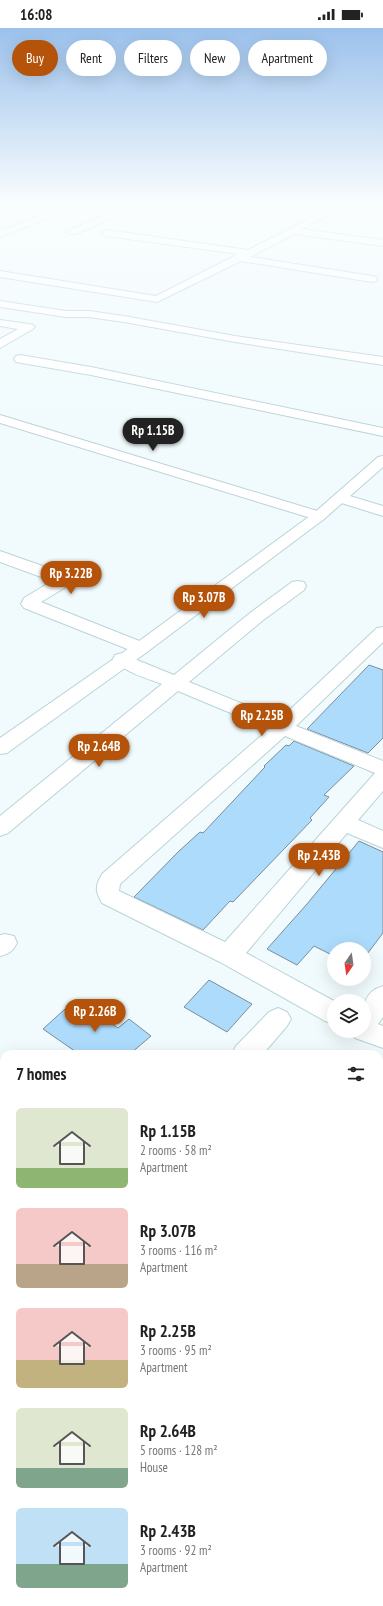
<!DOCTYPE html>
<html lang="en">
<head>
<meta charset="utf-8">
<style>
	:root { --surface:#fff; --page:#f6f6f6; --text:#222; --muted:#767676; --accent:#b45309 }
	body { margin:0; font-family:"PT Sans Narrow",sans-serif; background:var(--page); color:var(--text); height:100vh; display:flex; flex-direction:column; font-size:15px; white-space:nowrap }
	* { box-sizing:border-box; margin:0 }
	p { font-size:13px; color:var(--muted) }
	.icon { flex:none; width:22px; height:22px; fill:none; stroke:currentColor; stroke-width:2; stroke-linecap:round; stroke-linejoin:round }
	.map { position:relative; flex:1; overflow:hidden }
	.sheet { position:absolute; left:0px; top:1022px; width:383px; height:556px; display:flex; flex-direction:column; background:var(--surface); border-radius:12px 12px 0 0; box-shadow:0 4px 16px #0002 }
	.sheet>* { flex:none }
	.guide { position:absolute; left:12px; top:12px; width:359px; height:36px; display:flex; gap:8px }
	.needle { width:26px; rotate:193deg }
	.tools { position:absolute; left:327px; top:914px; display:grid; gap:8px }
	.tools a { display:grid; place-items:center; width:44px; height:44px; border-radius:50%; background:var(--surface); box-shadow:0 4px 16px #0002; font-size:20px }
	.price { position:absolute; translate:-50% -34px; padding:0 9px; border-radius:14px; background:var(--accent); color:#fff; font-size:13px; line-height:26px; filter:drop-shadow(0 1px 2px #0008) }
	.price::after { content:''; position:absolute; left:50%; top:24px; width:12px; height:9px; margin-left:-6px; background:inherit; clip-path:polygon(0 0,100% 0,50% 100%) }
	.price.selected { background:#222; color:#fff }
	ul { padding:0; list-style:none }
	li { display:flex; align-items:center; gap:12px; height:100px; padding:0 16px }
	li span { display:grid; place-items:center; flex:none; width:112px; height:80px; border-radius:6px; color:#555 }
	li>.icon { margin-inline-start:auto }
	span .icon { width:48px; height:48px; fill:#fffc; stroke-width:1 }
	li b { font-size:17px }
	h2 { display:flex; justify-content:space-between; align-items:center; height:48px; padding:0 16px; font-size:17px }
	.tag { padding:0 14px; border-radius:18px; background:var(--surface); box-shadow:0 4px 16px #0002; font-size:14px; line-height:36px }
	.tag.selected { background:var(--accent); color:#fff }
	.status { display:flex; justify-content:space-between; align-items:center; height:28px; padding:0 20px; background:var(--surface); direction:ltr }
	.status svg { height:11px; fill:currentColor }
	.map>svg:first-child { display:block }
	.building { fill:#addbfc; stroke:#7b8c99 }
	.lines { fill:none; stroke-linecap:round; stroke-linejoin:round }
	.minor-casing { stroke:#bad3d8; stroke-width:2 }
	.tertiary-casing { stroke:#bad3d8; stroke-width:2 }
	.path { stroke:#949d9f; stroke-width:4; stroke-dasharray:3 4.5; stroke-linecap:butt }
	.minor { fill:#fff; fill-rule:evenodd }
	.tertiary { fill:#fff; fill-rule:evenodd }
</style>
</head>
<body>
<div class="status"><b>16:08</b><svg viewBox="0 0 49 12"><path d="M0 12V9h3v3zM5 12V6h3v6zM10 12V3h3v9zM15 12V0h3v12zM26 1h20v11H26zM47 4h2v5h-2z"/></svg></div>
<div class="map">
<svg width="383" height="1578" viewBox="0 0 383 1578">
	<rect width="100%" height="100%" fill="#f1fbfd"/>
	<g class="building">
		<polygon points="369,637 383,642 383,710 368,725 307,701"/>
		<polygon points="294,713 354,738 324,767 329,769 310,790 312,792 233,874 230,873 203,902 134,869 178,824 200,804 203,805 265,739 264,738 286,717 289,718"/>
		<polygon points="359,813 383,824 383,905 364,930 364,921 334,921 334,928 314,918 297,937 267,921 307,876"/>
		<polygon points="209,952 252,976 227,1004 184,979"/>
		<polygon points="75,972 118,1000 129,991 151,1008 130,1026 79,1026 43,1001"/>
	</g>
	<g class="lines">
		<defs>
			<g id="minor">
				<polygon points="67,177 78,177 77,179 0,209 0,203"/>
				<polygon points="130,177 141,177 76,206 70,206 68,204 70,202"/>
				<polygon points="266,177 277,177 263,185 257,185 256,183"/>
				<polygon points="337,177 383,178 383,184 351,180 347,178 302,201 383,212 383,218 294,206 250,229 372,248 376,249 377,251 376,253 372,254 241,233 157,274 0,249 0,243 156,268 238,226 107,208 104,207 102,205 104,203 107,202 248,222"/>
				<polygon points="0,273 66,283 89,283 124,288 235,308 383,329 383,337 235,314 124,294 89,289 66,289 0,279"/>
				<polygon points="0,292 29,296 33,297 35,299 33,301 0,320 0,311 18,301 0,298"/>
				<polygon points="20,327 91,339 383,400 383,408 91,347 16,334 14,331 16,328"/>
				<polygon points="0,387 324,485 327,488 324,491 319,493 314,491 0,395"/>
				<polygon points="340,465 383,478 383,488 335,473 332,470 335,467"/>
				<polygon points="0,523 71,548 73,552 71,556 41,574 147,616 150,620 147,624 141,626 135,624 24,580 21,576 24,570 52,553 0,534"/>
				<path d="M 298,553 L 304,554 L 306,558 L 304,562 L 262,593 L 189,654 L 280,691 L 377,600 L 383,599 L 383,614 L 296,698 L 383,733 L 383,763 L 358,792 L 383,803 L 383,820 L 347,805 L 246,925 L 334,973 L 334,996 L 325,993 L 220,934 L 102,875 C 95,863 95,858 102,846 L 269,701 L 178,663 L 8,805 L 0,808 L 0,788 L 162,656 C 149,651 121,643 113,631 L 115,627 L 122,625 L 129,627 L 137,632 L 174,647 L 250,585 L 292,554 ZM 285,708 L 375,745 L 225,914 L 119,863 L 120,856 Z"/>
				<path d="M 5,906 L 14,908 L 17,915 C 13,923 9,926 0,928 L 0,907 Z"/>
				<path d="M 383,958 L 383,989 L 378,996 L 383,998 L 383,1020 L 355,1010 L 351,1003 L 364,1003 C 364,983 360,965 383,958 Z"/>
				<polygon points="278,980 287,984 291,991 287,998 263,1026 232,1026 236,1018 269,984"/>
				<polygon points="383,1223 383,1258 379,1259 379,1224"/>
			</g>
			<g id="tertiary">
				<polygon points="383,428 383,439 324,491 147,624 7,725 0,726 0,710 135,616 314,485 378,429"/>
				<polygon points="0,1143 4,1145 4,1175 0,1173"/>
				<polygon points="379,1457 383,1458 383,1496 379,1495"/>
			</g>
		</defs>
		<use href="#minor" class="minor-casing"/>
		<use href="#tertiary" class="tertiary-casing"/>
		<polyline class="path" points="311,1578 313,1574"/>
		<use href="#minor" class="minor"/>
		<use href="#tertiary" class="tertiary"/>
	</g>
	<linearGradient id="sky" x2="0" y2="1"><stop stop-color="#9bc1ec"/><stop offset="0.44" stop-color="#f9fdfe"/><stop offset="1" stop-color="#f9fdfe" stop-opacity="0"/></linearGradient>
	<rect width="383" height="398" fill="url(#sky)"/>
</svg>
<div class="tools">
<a><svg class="needle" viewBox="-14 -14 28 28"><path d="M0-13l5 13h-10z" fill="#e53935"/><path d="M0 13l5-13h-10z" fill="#767676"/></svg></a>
<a><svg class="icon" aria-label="layers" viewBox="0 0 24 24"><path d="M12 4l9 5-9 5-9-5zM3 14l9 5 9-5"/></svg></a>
</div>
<b class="price selected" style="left:153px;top:424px">Rp 1.15B</b>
<b class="price" style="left:71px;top:567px">Rp 3.22B</b>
<b class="price" style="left:204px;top:591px">Rp 3.07B</b>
<b class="price" style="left:262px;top:709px">Rp 2.25B</b>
<b class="price" style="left:99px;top:740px">Rp 2.64B</b>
<b class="price" style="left:319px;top:849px">Rp 2.43B</b>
<b class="price" style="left:95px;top:1005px">Rp 2.26B</b>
<div class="guide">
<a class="tag selected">Buy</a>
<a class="tag">Rent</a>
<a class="tag">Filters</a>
<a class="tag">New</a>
<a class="tag">Apartment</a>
</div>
<section class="sheet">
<h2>7 homes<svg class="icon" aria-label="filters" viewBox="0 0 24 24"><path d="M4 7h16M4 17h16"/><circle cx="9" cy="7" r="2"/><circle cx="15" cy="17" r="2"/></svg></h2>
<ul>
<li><span style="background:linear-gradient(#dfe7d0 75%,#8fb573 0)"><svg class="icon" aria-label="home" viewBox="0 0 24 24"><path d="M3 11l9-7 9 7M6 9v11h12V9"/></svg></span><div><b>Rp 1.15B</b><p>2 rooms · 58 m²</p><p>Apartment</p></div></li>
<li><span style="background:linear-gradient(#f6c9c9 70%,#b9a48a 0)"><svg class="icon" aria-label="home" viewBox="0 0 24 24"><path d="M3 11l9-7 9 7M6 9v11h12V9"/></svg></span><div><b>Rp 3.07B</b><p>3 rooms · 116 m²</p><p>Apartment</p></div></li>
<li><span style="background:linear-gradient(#f6c9c9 65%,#c2b280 0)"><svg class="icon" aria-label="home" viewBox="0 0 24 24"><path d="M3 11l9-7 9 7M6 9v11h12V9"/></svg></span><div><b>Rp 2.25B</b><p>3 rooms · 95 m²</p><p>Apartment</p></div></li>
<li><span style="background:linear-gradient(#dfe7d0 75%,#7fa58c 0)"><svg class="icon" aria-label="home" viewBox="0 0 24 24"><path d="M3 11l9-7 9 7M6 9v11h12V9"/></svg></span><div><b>Rp 2.64B</b><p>5 rooms · 128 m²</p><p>House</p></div></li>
<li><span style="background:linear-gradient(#bfe0f5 70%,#7fa58c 0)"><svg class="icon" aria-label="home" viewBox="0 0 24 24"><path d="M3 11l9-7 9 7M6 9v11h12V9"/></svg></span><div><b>Rp 2.43B</b><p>3 rooms · 92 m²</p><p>Apartment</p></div></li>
</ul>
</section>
</div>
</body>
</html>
